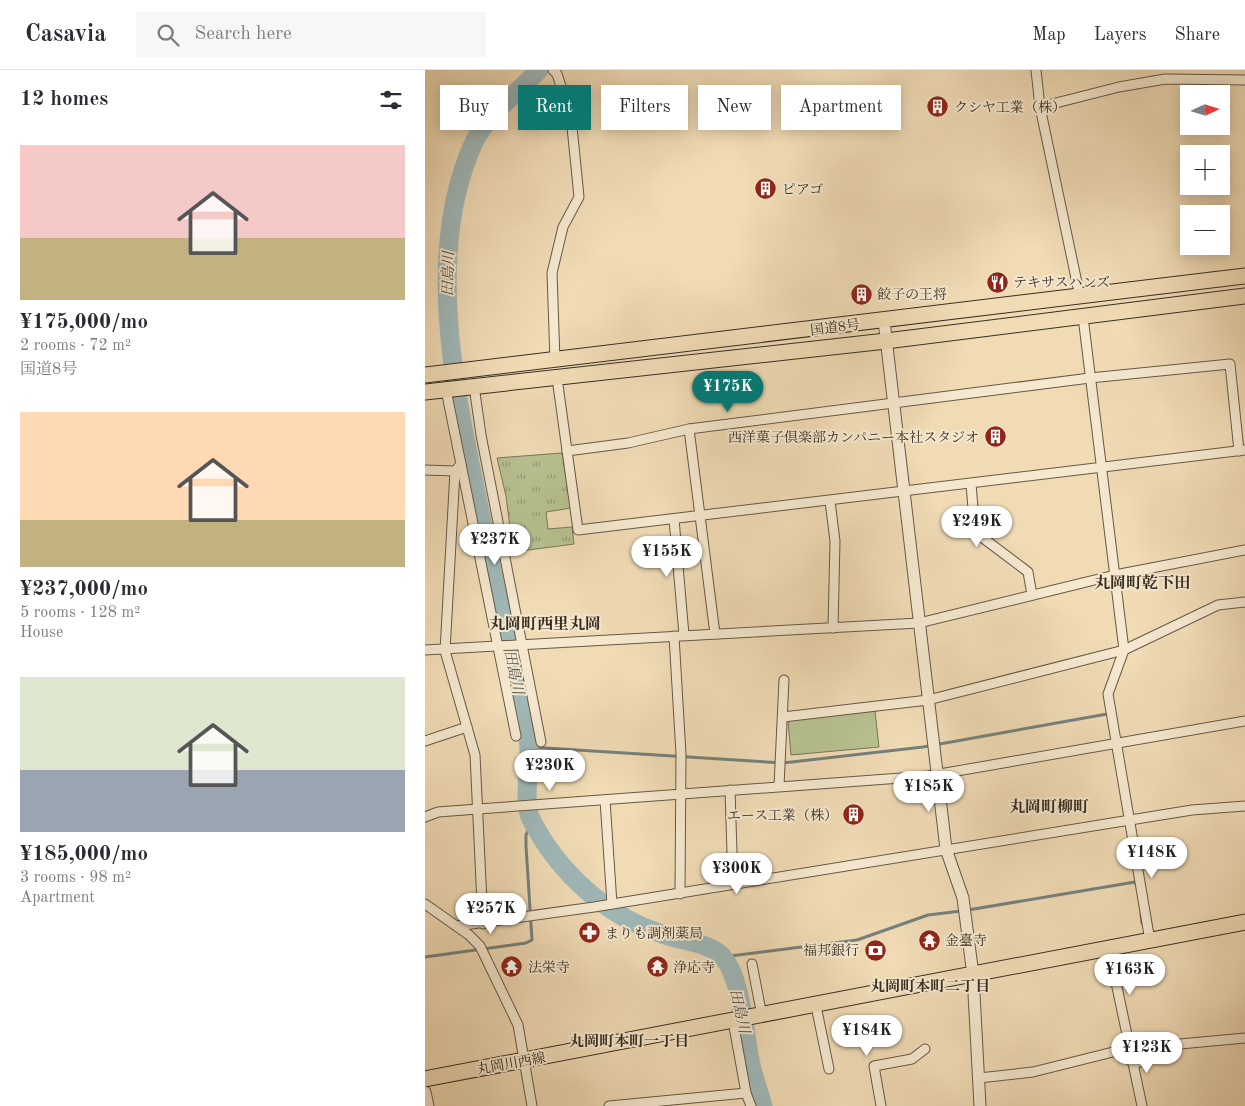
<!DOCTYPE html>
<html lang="en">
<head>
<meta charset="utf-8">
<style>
	:root { --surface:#fff; --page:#f7f7f7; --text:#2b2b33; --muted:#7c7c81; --line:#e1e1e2; --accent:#0f766e }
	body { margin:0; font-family:"Old Standard TT","Noto Serif JP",serif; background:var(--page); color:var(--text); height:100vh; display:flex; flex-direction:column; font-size:19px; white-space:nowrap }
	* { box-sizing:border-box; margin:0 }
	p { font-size:16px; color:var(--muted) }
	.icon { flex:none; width:28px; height:28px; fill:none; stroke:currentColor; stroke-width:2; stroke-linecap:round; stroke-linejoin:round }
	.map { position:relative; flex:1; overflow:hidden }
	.details { display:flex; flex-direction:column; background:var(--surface); width:425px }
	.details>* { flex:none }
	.banner { position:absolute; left:15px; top:15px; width:475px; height:45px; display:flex; gap:10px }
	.needle { width:32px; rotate:86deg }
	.tools { position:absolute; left:755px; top:15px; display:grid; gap:10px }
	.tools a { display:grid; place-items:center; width:50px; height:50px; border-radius:0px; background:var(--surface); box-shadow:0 2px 12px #0003; font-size:25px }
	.price { position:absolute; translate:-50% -42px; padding:0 11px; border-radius:18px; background:#fff; color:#222; font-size:16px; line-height:32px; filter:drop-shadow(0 1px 2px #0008) }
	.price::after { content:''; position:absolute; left:50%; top:30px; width:15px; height:11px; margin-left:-8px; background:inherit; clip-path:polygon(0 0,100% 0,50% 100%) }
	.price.active { background:var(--accent); color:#fff }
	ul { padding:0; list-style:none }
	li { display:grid; align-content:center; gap:10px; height:265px; padding:0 20px }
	li span { display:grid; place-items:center; height:155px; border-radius:0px; color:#555 }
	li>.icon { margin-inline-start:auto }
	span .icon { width:90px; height:90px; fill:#fffc; stroke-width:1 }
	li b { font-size:21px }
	h2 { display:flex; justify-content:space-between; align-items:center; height:60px; padding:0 20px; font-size:21px }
	.tag { padding:0 18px; border-radius:0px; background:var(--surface); box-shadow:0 2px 12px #0003; font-size:18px; line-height:45px }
	.tag.active { background:var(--accent); color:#fff }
	header { display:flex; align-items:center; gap:30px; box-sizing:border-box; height:70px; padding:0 25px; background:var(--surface); border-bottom:1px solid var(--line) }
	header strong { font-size:24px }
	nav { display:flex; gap:28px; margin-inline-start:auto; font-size:18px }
	.search { width:350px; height:45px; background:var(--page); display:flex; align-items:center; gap:12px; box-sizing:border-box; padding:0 18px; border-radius:0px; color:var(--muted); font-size:19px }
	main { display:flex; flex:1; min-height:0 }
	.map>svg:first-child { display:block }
	.grass { fill:url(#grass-tufts); stroke:#777859 }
	.park { fill:#b7c190; stroke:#777859 }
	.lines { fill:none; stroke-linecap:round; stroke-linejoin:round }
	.stream { stroke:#75817d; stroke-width:3 }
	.river { stroke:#9fb8b9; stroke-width:19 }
	.minor-casing { stroke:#655947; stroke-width:11 }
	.tertiary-casing { stroke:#655947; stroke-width:13 }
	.primary-casing { stroke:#372e22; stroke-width:17 }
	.trunk-casing { stroke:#372e22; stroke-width:17 }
	.minor { stroke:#f5e8cf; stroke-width:9 }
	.tertiary { stroke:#f5e8cf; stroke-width:11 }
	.primary { stroke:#f0dbb5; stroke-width:15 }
	.trunk { stroke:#f0dbb5; stroke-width:15 }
	.labels { text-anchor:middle; stroke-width:4; stroke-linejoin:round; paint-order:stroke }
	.poi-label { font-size:14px; fill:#372e22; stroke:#f5e8cf; text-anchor:start }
	.street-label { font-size:14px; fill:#372e22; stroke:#f5e8cf }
	.water-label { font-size:15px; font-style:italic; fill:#515048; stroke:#f5e8cf }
	.neighbourhood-label { font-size:15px; font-weight:bold; fill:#372e22; stroke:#f5e8cf }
	.quarter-label { font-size:16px; font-weight:bold; fill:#372e22; stroke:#f5e8cf }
</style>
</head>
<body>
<header>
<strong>Casavia</strong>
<div class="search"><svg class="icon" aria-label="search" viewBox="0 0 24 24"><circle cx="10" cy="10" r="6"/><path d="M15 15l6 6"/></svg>Search here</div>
<nav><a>Map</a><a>Layers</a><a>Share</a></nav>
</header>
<main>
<section class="details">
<h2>12 homes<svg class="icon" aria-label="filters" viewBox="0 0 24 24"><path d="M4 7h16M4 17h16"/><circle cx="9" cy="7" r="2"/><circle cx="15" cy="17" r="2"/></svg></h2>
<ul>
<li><span style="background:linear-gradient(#f6c9c9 60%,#c2b280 0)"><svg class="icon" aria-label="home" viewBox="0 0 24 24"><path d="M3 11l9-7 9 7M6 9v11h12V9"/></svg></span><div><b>¥175,000/mo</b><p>2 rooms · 72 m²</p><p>国道8号</p></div></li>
<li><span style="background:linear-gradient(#ffd9b3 70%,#c2b280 0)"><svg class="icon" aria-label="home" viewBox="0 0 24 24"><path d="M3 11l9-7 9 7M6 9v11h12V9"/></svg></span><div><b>¥237,000/mo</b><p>5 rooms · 128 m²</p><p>House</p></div></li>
<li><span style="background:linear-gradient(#dfe7d0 60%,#9aa5b1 0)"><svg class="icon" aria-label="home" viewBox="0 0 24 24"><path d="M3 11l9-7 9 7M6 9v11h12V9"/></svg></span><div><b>¥185,000/mo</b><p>3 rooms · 98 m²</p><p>Apartment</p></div></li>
</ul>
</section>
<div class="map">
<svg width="820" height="1036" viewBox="0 0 820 1036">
	<defs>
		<pattern id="grass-tufts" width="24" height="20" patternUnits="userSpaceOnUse" patternTransform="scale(1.25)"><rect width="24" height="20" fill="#b7c190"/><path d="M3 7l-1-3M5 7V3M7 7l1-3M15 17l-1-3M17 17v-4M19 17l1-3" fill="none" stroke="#969d75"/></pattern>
	</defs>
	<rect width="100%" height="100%" fill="#f0dbb5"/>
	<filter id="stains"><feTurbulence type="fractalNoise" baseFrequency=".004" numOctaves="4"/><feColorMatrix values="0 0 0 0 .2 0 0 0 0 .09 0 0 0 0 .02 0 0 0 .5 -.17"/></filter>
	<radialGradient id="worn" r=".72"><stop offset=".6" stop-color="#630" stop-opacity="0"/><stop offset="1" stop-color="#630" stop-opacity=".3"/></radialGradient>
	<polygon class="grass" points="137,383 146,438 121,442 123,459 147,457 149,474 88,482 81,426 72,388"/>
	<polygon class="park" points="450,641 454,677 366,685 363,652 366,649"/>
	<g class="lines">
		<g class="stream">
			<polyline points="104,677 358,693 498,677 682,644"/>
			<polyline points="543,840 710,812 712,816"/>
			<polyline points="716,844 717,853"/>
			<polyline points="0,887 101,873 107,870 101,776 101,765 107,751"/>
			<polyline points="297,887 432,870 503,845 536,841"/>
		</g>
		<path class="river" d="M 114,0 C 94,21 62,46 50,70 C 0,176 28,312 51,422 C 63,482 76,542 89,602 C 94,627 102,653 104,678 C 105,697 98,733 106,749 C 133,802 181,846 237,864 C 256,871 284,872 298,887 C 317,910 319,962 325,990 C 328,1006 334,1021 338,1036"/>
		<defs>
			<g id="minor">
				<polyline points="128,0 132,4 146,47 154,127 138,157 127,203 130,290"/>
				<polyline points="611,0 615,37 655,227"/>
				<polyline points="615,37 694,17 740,9 820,10"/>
				<polyline points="658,247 699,580 683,624 725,871"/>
				<polyline points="132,308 153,460 820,380"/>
				<polyline points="49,316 56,365 116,672"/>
				<polyline points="21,320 91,666"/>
				<polyline points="264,359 290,564"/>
				<polyline points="142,381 203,373 264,359 665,308 805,294 814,381"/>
				<polyline points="36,394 30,401 20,581 50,685 58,854"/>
				<polyline points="0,400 30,401"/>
				<polyline points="546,414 550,462 603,502 607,525"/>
				<polyline points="405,431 410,471 408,558"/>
				<polyline points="249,449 259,565"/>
				<polyline points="249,566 256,684 255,824"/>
				<polyline points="0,580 494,553 690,505 820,480"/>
				<polyline points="358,647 503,630 699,580 793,535 820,532"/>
				<polyline points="0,671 42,657"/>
				<polyline points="354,716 359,610"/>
				<polyline points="305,720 308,814"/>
				<polyline points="180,730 187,834"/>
				<polyline points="0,747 13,742 53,739 503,706 820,651"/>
				<polyline points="0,834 44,865 55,876 93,955 107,1036"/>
				<polyline points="32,856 169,837 767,740 820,736"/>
				<polyline points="684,879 717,1036"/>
				<polyline points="327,894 337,946"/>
				<polyline points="391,936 404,999"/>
				<polyline points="308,951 321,1023 326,1036"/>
				<polyline points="708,994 736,986 755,974 820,968"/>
				<polyline points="554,1008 608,1002 704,978"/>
				<polyline points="184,1036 321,1023"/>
				<polyline points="456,1036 449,996 487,989 500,979"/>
			</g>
			<g id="tertiary">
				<polyline points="459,251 521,779 538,828 548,905 555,1036"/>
				<polyline points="0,1022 3,1036"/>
			</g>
			<polyline id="primary" points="0,1009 820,852"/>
			<g id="trunk">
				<polyline points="0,305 820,206"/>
				<polyline points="0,322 461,271 820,226"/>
			</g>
		</defs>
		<use href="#minor" class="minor-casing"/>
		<use href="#tertiary" class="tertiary-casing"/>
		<use href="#primary" class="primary-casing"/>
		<use href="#trunk" class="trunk-casing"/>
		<use href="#minor" class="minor"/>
		<use href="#tertiary" class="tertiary"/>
		<use href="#primary" class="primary"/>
		<use href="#trunk" class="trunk"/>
	</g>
	<defs>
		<symbol id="building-disc" viewBox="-11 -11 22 22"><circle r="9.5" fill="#8f2418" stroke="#f5e8cf"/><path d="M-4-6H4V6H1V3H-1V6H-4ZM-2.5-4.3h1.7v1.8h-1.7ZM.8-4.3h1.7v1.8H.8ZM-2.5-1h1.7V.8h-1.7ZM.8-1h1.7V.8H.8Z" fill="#fff"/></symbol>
		<symbol id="restaurant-disc" viewBox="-11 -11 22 22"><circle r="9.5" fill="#8f2418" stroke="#f5e8cf"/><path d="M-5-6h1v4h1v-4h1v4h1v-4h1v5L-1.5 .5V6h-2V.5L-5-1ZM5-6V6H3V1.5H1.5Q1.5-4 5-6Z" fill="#fff"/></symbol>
		<symbol id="pharmacy-disc" viewBox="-11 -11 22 22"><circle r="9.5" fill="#8f2418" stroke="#f5e8cf"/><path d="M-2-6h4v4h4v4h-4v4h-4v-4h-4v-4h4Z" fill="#fff"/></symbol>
		<symbol id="temple-disc" viewBox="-11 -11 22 22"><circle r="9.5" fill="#8f2418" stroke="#f5e8cf"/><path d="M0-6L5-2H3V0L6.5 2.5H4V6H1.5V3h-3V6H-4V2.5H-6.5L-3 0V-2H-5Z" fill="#fff"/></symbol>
		<symbol id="bank-disc" viewBox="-11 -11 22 22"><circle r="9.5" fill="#8f2418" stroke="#f5e8cf"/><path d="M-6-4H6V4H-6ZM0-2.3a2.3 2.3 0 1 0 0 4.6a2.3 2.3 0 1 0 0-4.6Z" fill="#fff"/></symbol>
	</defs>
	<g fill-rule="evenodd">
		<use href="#building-disc" x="500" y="24" width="25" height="25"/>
		<use href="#building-disc" x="328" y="106" width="25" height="25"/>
		<use href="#restaurant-disc" x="560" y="200" width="25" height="25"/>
		<use href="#building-disc" x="424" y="212" width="25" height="25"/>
		<use href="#building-disc" x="558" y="354" width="25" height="25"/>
		<use href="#building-disc" x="416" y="732" width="25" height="25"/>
		<use href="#pharmacy-disc" x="152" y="850" width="25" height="25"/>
		<use href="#temple-disc" x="492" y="858" width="25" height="25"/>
		<use href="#bank-disc" x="438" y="868" width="25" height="25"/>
		<use href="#temple-disc" x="74" y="884" width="25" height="25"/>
		<use href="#temple-disc" x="220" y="884" width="25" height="25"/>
	</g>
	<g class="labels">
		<g class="poi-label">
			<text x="529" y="42">クシヤ工業（株）</text>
			<text x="357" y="124">ピアゴ</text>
			<text x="588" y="217">テキサスハンズ</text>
			<text x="452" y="229">餃子の王将</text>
			<text x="554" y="372" text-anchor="end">西洋菓子倶楽部カンパニー本社スタジオ</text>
			<text x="413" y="750" text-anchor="end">エース工業（株）</text>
			<text x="180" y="868">まりも調剤薬局</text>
			<text x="520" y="875">金臺寺</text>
			<text x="434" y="885" text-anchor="end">福邦銀行</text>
			<text x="103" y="902">法栄寺</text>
			<text x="248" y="902">浄応寺</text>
		</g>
		<g class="street-label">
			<text transform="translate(410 257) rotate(-7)" y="5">国道8号</text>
			<text transform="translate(86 993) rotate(-10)" y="5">丸岡川西線</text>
		</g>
		<g class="water-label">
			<text transform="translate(23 204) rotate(-89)" y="5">田島川</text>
			<text transform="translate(89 602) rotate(78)" y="5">田島川</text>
			<text transform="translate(315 941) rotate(77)" y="5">田島川</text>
		</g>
		<g class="neighbourhood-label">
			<text x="505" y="921">丸岡町本町二丁目</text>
			<text x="204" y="976">丸岡町本町一丁目</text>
		</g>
		<g class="quarter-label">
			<text x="717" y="518">丸岡町乾下田</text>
			<text x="120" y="559">丸岡町西里丸岡</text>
			<text x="624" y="742">丸岡町柳町</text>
		</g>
	</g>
	<rect width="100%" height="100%" filter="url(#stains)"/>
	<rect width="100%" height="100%" fill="url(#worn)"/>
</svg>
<div class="tools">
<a><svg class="needle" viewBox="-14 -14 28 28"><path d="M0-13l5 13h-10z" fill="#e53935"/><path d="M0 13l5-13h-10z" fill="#7c7c81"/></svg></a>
<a>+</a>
<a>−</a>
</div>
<b class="price active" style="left:303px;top:343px">¥175K</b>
<b class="price" style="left:552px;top:478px">¥249K</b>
<b class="price" style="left:70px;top:496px">¥237K</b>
<b class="price" style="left:242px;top:508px">¥155K</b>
<b class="price" style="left:125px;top:722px">¥230K</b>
<b class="price" style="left:504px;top:743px">¥185K</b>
<b class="price" style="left:727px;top:809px">¥148K</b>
<b class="price" style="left:312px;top:825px">¥300K</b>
<b class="price" style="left:66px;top:865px">¥257K</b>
<b class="price" style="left:705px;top:926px">¥163K</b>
<b class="price" style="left:442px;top:987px">¥184K</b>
<b class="price" style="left:722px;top:1004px">¥123K</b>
<div class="banner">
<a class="tag">Buy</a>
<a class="tag active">Rent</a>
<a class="tag">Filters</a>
<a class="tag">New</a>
<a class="tag">Apartment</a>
</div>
</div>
</main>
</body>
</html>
